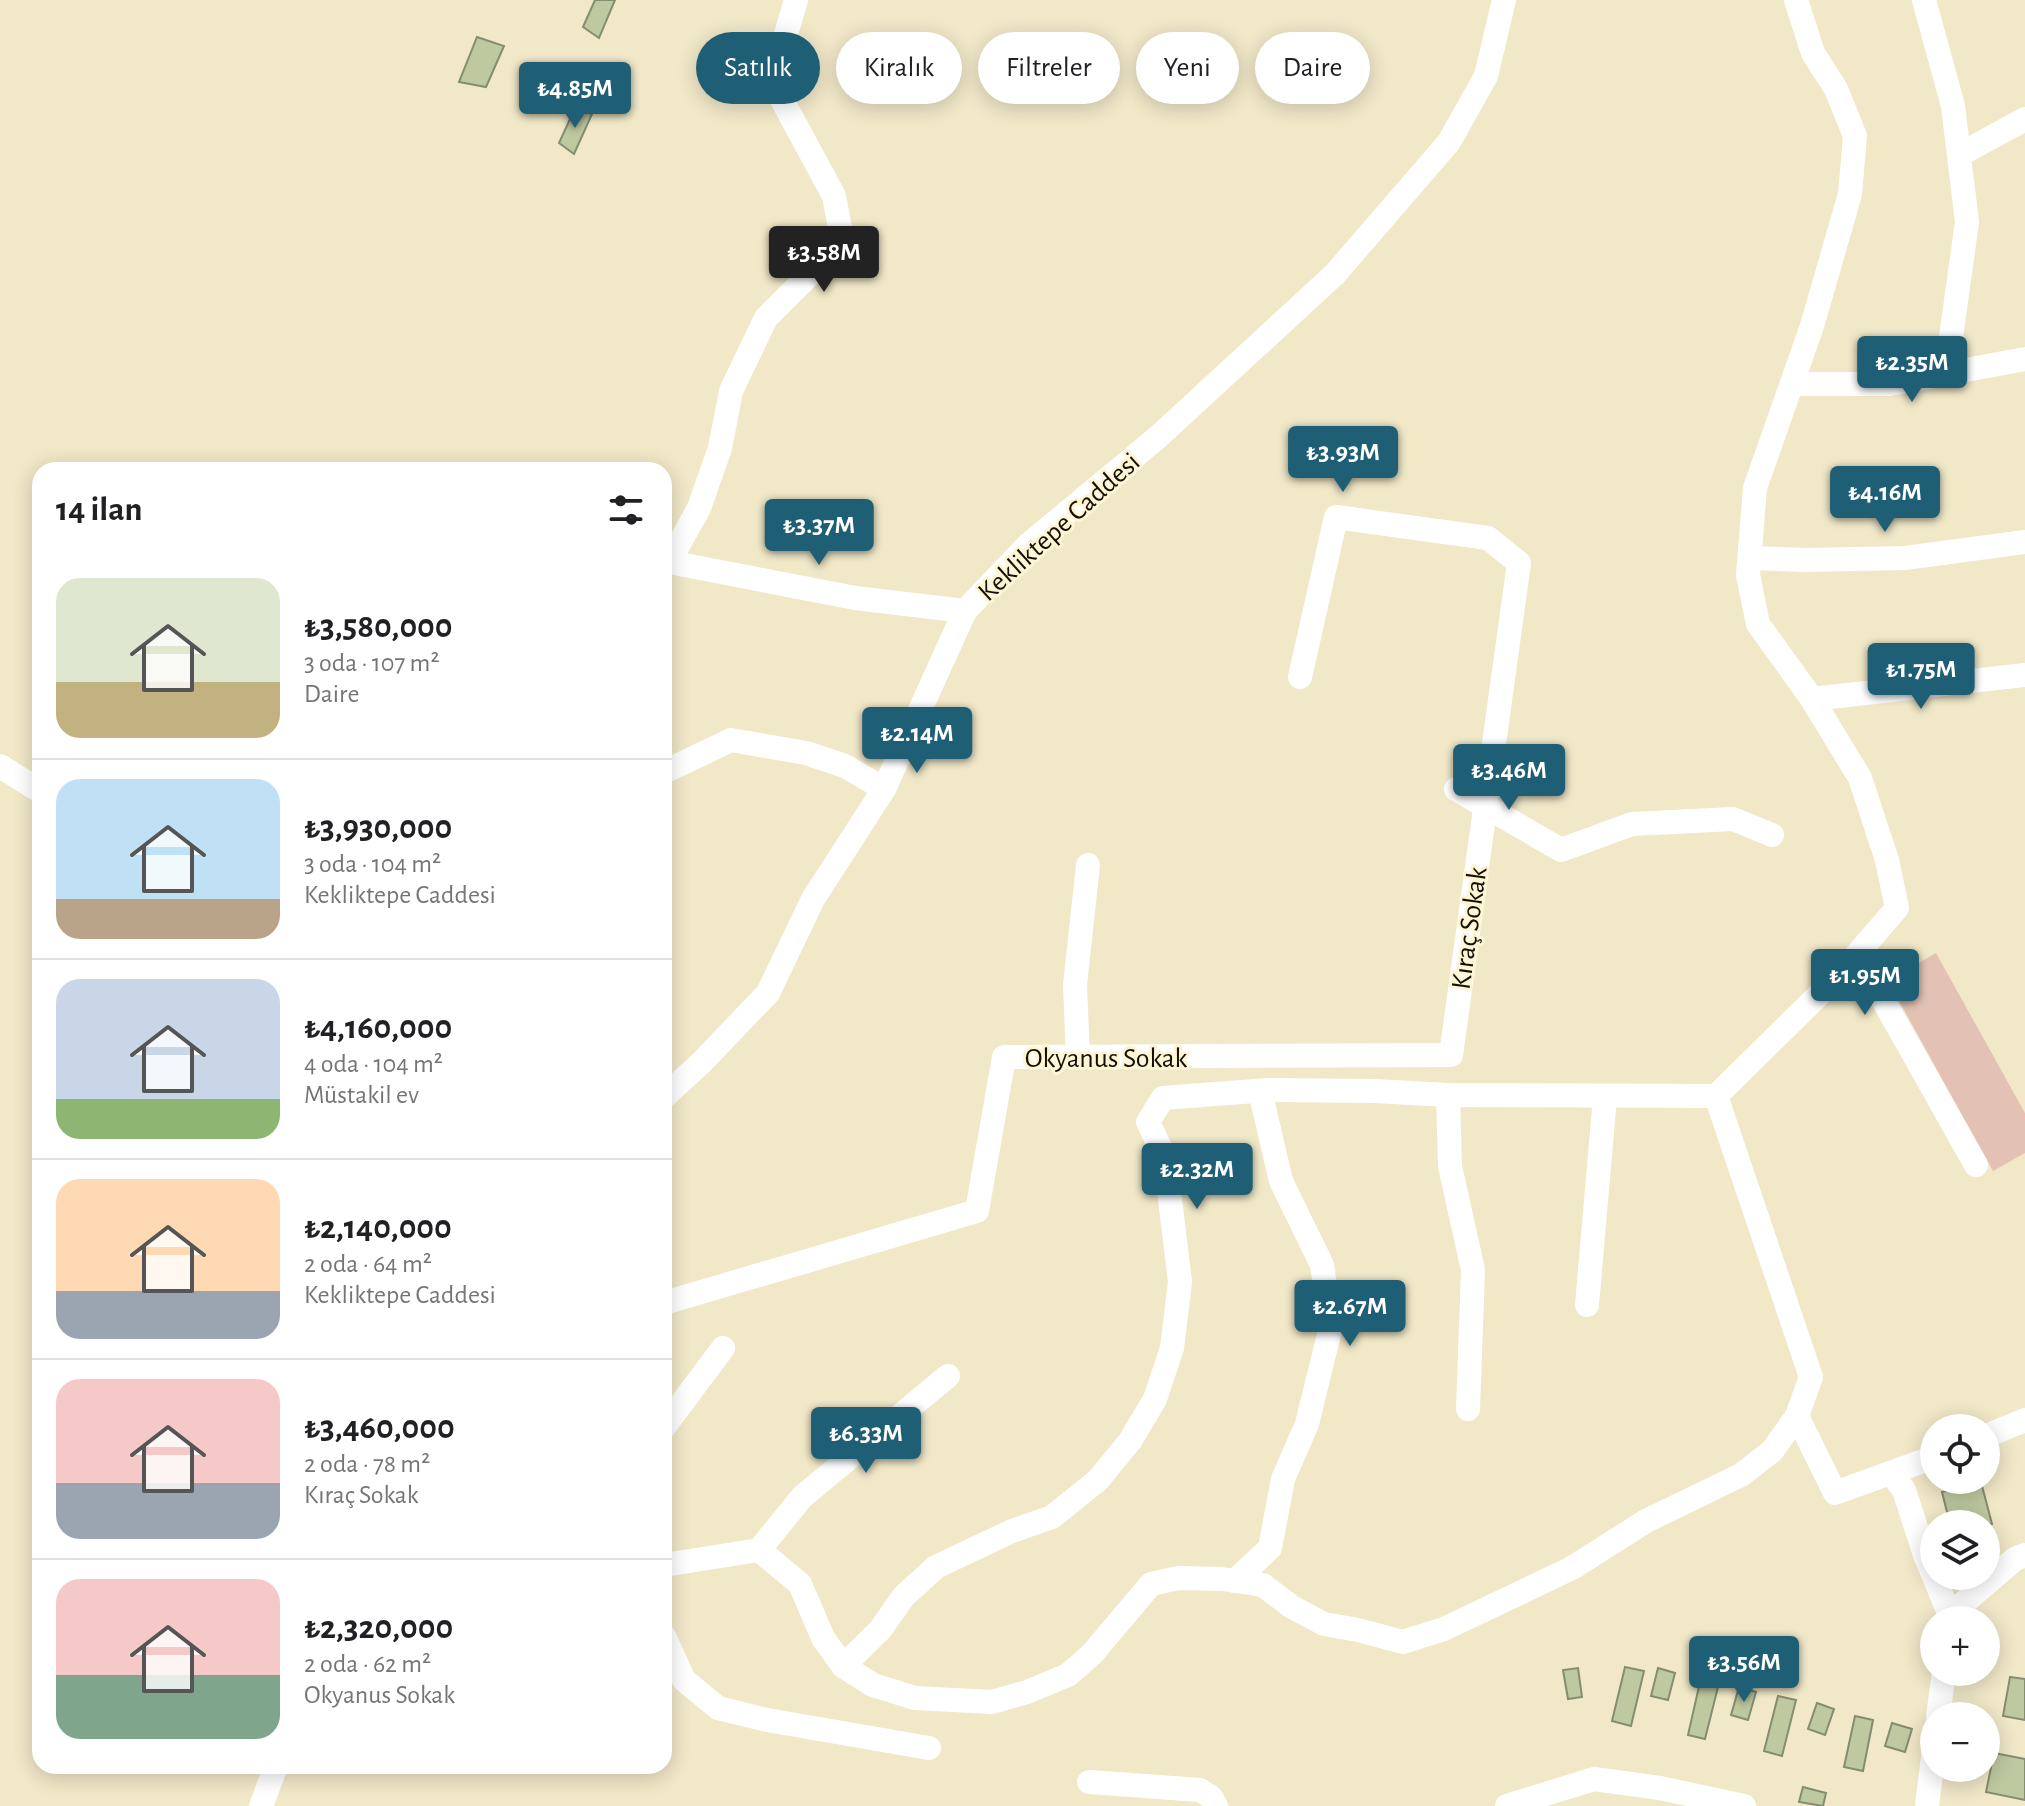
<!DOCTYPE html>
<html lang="tr">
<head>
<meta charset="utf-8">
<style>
	:root { --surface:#fff; --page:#f2f2f2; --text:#202124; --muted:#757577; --line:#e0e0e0; --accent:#1f5f75 }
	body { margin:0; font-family:"Alegreya Sans",sans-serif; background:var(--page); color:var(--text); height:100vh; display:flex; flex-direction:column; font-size:30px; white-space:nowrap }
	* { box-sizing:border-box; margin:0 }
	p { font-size:26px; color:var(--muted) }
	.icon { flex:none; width:44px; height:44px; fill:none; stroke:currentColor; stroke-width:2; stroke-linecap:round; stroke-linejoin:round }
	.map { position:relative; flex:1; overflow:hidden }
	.panel { position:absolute; left:32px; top:462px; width:640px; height:1312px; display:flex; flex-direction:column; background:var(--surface); border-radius:24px; box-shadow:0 4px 20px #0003 }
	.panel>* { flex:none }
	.banner { position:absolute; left:696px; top:32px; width:760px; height:72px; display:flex; gap:16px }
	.buttons { position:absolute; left:1920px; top:1414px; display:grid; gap:16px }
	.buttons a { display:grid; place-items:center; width:80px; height:80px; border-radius:50%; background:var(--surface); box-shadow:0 4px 20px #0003; font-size:40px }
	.price { position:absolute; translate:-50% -68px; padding:0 18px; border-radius:8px; background:var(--accent); color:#fff; font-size:26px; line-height:52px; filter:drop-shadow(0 2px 4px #0008) }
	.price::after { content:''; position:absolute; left:50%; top:48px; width:24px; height:18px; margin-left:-12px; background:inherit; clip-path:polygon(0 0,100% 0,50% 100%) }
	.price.current { background:#222; color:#fff }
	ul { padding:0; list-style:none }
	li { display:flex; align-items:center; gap:24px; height:200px; padding:0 24px }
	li+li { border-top:2px solid var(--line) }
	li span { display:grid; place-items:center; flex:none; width:224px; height:160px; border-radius:24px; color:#555 }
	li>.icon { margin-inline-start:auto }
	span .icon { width:96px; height:96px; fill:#fffc; stroke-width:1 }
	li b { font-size:34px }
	h2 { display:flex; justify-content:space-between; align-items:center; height:96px; padding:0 24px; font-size:34px }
	.chip { padding:0 28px; border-radius:36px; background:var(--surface); box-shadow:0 4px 20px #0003; font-size:28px; line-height:72px }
	.chip.current { background:var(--accent); color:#fff }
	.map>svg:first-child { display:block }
	.green { fill:#e3c2b5 }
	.building { fill:#bec9a0; stroke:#858d70; stroke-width:2 }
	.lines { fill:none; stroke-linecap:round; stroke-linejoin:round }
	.minor { stroke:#fff; stroke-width:24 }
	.labels { text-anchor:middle; stroke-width:6; stroke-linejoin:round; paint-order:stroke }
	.street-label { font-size:28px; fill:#141006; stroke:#fef5d5 }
</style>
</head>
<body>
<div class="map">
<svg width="2025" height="1806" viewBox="0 0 2025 1806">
	<rect width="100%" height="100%" fill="#f1e8c8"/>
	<polygon class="green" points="1936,953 2025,1113 2025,1153 1993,1171 1888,981"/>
	<g class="building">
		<polygon points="595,0 615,0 599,38 583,27"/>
		<polygon points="477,37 504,46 486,87 459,82"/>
		<polygon points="575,108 592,114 574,154 559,143"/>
		<polygon points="1981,1482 1992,1524 1950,1524 1942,1492"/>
		<polygon points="1625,1667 1644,1671 1631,1726 1612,1721"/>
		<polygon points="1578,1668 1582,1697 1568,1699 1563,1670"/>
		<polygon points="1658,1668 1675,1673 1668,1700 1651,1696"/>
		<polygon points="2010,1677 2025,1679 2025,1720 2003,1716"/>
		<polygon points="1700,1682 1718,1687 1705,1739 1688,1735"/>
		<polygon points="1739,1687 1756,1692 1748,1720 1731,1715"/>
		<polygon points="1778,1696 1796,1700 1782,1756 1764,1751"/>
		<polygon points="1817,1703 1834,1709 1825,1735 1808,1729"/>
		<polygon points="1855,1716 1873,1720 1863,1771 1844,1767"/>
		<polygon points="1892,1723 1912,1729 1905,1752 1885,1746"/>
		<polygon points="1994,1753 2025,1759 2025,1800 1986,1792"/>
		<polygon points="1803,1787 1826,1793 1823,1806 1799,1802"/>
	</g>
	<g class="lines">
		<g class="minor">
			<polyline points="1796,0 1813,53 1836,89 1855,136 1850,194 1812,326 1755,488 1748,575 1758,624 1812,699 1860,778 1887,860 1897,908 1840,974"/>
			<polyline points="1924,0 1953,106 1967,222 1946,373"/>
			<polyline points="1959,155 2025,119"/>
			<polyline points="1792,384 1890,384 2025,359"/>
			<polyline points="1750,558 1805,560 1905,558 2025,542"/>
			<polyline points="664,561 855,598 965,611"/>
			<polyline points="669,562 699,508 720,448 731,391 766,318 817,267 841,233 834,196 781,98 778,61 796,0"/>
			<polyline points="1812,699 2025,675"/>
			<polyline points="0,766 40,791"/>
			<polyline points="664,772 731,740 806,753 845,766 884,789"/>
			<polyline points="1456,789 1561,850 1632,824 1733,819 1772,835"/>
			<polyline points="1078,1057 1075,985 1088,865"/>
			<polyline points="1448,1095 1450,1166 1473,1270 1468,1409"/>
			<polyline points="1716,1096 1840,974 1878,991 1976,1165"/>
			<polyline points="664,1097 702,1062 768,993 813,899 884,789 965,611 1028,545 1158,437 1335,274 1449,142 1486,76 1504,0"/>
			<polyline points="664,1303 977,1211 1004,1057 1451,1055 1519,563 1488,538 1336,517 1300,677"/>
			<polyline points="1587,1305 1605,1097"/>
			<polyline points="1797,1416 1835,1493 1934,1457"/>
			<polyline points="664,1427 723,1348"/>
			<polyline points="1986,1436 2025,1420"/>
			<polyline points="1892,1474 1904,1490 1925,1555 1951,1618"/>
			<polyline points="759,1550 800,1584 823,1638 843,1666 873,1685 915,1698 992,1702 1027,1692 1068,1675 1092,1654 1151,1584 1178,1578 1222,1579 1263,1585 1292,1607 1324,1624 1358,1630 1403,1642 1444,1629 1572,1568 1646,1521 1741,1475 1772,1451 1797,1416 1811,1377 1716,1096"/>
			<polyline points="664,1565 759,1550 802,1497 948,1376"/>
			<polyline points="1235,1581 1270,1548 1283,1479 1307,1424 1331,1326 1322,1265 1281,1181 1260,1091"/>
			<polyline points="1951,1620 1954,1611 2015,1559 2025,1555"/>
			<polyline points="664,1636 684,1680 718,1708 767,1720 929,1748"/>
			<polyline points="843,1666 880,1630 904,1596 936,1567 1012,1531 1052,1517 1098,1480 1130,1441 1155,1399 1172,1348 1180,1282 1165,1158 1148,1122 1163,1098 1268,1090 1375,1091 1448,1095 1716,1096"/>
			<polyline points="1938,1716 1944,1672"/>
			<polyline points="1089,1782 1200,1790 1211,1797 1216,1806"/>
			<polyline points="261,1806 276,1766"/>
			<polyline points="1507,1806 1594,1779 1660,1788 1744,1806"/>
			<polyline points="1927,1806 1934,1749"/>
		</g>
	</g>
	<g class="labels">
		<g class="street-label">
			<text transform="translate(1058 526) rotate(-42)" y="10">Kekliktepe Caddesi</text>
			<text transform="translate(1468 928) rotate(-82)" y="10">Kıraç Sokak</text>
			<text x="1106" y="1067">Okyanus Sokak</text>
		</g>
	</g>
</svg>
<div class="buttons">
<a><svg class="icon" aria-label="locate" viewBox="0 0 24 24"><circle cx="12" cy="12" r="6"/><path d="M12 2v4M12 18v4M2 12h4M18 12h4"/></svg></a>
<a><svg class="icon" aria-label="layers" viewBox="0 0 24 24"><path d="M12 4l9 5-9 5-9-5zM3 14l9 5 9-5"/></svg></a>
<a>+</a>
<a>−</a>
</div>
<b class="price" style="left:575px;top:130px">₺4.85M</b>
<b class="price current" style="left:824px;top:294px">₺3.58M</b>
<b class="price" style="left:1912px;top:404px">₺2.35M</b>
<b class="price" style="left:1343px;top:494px">₺3.93M</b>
<b class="price" style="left:1885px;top:534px">₺4.16M</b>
<b class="price" style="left:819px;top:567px">₺3.37M</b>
<b class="price" style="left:1921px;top:711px">₺1.75M</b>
<b class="price" style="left:917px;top:775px">₺2.14M</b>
<b class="price" style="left:1509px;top:812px">₺3.46M</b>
<b class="price" style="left:1865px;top:1017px">₺1.95M</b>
<b class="price" style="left:1197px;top:1211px">₺2.32M</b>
<b class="price" style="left:1350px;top:1348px">₺2.67M</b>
<b class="price" style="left:866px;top:1475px">₺6.33M</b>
<b class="price" style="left:1744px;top:1704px">₺3.56M</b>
<div class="banner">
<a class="chip current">Satılık</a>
<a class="chip">Kiralık</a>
<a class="chip">Filtreler</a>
<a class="chip">Yeni</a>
<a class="chip">Daire</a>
</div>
<section class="panel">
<h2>14 ilan<svg class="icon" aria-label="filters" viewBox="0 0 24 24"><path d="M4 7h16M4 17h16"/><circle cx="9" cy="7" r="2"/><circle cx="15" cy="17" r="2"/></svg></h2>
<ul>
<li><span style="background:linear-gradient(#dfe7d0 65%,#c2b280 0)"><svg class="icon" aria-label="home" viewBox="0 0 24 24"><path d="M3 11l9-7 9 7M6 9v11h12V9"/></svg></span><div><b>₺3,580,000</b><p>3 oda · 107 m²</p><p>Daire</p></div></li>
<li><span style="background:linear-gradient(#bfe0f5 75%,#b9a48a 0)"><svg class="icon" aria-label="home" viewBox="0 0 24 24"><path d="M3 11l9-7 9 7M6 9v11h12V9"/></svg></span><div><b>₺3,930,000</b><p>3 oda · 104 m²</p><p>Kekliktepe Caddesi</p></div></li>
<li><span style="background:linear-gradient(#c9d6e8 75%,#8fb573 0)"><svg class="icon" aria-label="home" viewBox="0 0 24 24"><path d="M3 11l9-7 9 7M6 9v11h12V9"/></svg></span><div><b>₺4,160,000</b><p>4 oda · 104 m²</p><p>Müstakil ev</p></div></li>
<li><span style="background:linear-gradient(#ffd9b3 70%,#9aa5b1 0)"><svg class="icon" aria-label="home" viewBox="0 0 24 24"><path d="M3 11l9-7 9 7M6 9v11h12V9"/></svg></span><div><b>₺2,140,000</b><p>2 oda · 64 m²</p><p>Kekliktepe Caddesi</p></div></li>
<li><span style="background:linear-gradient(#f6c9c9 65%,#9aa5b1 0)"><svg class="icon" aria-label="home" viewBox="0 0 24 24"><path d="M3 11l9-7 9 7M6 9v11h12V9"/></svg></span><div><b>₺3,460,000</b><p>2 oda · 78 m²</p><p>Kıraç Sokak</p></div></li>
<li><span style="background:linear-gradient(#f6c9c9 60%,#7fa58c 0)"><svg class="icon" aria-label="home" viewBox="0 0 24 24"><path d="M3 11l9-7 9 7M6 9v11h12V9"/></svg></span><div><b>₺2,320,000</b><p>2 oda · 62 m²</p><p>Okyanus Sokak</p></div></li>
</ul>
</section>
</div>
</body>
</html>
